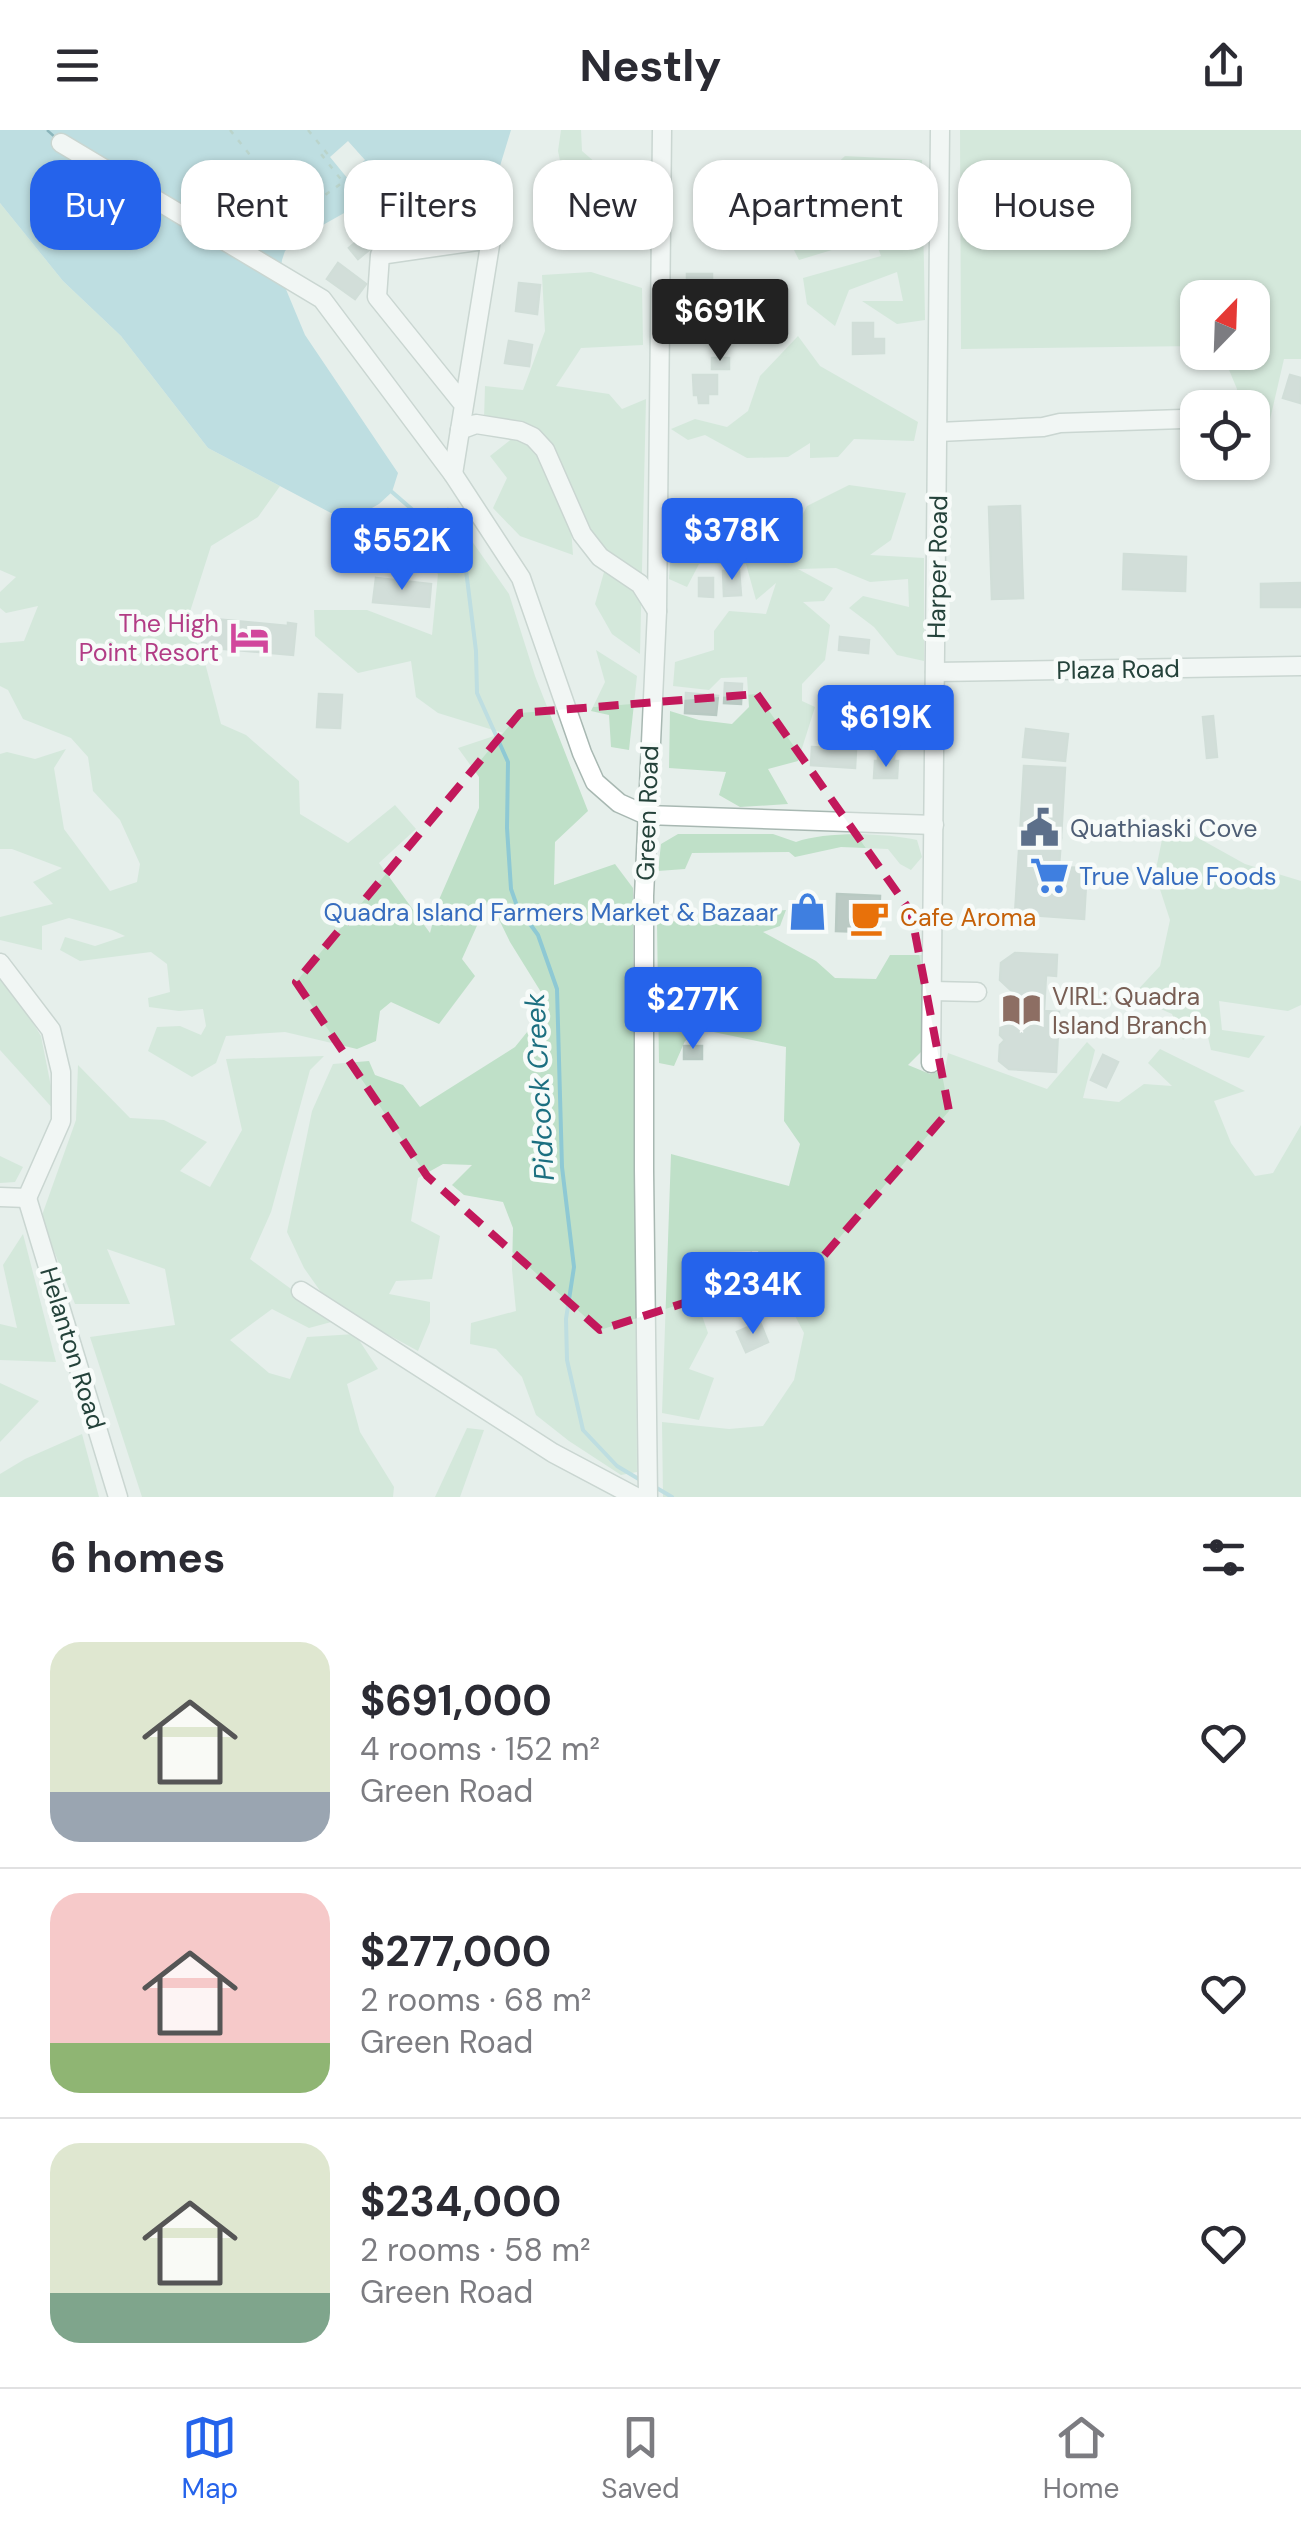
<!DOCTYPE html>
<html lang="en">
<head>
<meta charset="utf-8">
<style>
	:root { --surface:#fff; --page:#f2f2f3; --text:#2b2b33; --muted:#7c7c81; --line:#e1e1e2; --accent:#2563eb }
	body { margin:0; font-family:"DM Sans",sans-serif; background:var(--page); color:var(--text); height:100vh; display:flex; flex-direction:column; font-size:38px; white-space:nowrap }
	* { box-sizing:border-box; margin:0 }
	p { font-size:32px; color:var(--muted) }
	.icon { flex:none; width:55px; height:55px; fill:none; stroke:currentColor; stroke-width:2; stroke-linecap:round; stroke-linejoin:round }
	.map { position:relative; height:1367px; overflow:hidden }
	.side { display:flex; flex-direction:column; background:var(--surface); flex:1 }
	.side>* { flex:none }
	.top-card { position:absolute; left:30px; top:30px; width:1242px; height:90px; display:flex; gap:20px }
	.needle { width:65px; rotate:23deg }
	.buttons { position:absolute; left:1180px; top:150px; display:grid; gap:20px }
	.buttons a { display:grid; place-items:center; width:90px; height:90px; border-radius:20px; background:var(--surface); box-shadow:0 2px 8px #0004; font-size:50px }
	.price { position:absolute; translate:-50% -85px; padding:0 22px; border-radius:10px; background:var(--accent); color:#fff; font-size:32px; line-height:65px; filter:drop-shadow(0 2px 5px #0008) }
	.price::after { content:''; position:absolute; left:50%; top:60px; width:30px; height:22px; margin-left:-15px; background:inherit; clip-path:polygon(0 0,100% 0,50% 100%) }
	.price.on { background:#222; color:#fff }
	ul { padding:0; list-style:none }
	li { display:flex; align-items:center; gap:30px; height:250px; padding:0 50px }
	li+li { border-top:2px solid var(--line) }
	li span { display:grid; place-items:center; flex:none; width:280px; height:200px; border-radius:30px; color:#555 }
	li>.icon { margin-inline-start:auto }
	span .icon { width:120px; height:120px; fill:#fffc; stroke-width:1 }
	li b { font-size:42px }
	h2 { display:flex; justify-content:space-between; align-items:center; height:120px; padding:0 50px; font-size:42px }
	.tag { padding:0 35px; border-radius:30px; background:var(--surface); box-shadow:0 2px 8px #0004; font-size:35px; line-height:90px }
	.tag.on { background:var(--accent); color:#fff }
	header { display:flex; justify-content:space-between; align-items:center; height:130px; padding:0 50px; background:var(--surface); font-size:45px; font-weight:700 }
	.dock { display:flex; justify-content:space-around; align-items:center; height:140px; border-top:2px solid var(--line); background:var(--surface); font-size:28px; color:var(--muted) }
	.dock a { display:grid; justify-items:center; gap:5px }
	.dock .on { color:var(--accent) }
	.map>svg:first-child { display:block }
	.green { fill:#bfe0c8 }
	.water { fill:#8ec9d4 }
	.pier { fill:#e6efeb }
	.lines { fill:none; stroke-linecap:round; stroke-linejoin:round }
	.stream { stroke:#8ec9d4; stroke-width:4 }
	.ferry { stroke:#1c6f80; stroke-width:2.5; stroke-dasharray:12 10; stroke-linecap:butt }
	.building { fill:#bbcac4; stroke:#b8c9c2; stroke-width:2.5 }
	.minor-casing { stroke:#a8b8b2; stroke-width:21 }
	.path { stroke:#86b3a5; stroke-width:2.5; stroke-dasharray:5 8; stroke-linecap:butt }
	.minor { stroke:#fff; stroke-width:18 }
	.marked { fill:none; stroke:#c2185b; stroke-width:8; stroke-dasharray:20 12; stroke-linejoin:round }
	.labels { text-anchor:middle; stroke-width:9; stroke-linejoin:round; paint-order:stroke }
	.street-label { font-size:25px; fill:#24423a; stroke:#f7fbf9 }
	.hotel-label { font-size:25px; fill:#b23c85; stroke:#f7fbf9; text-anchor:end }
	.service-label { font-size:25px; fill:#4e5e75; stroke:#f7fbf9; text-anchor:start }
	.shop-label { font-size:25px; fill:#366cbe; stroke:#f7fbf9; text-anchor:start }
	.food-label { font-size:25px; fill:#c56008; stroke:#f7fbf9; text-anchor:start }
	.education-label { font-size:25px; fill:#785e54; stroke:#f7fbf9; text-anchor:start }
	.water-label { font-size:28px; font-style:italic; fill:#1c6f80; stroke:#f7fbf9 }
</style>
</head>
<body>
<header><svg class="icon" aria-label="menu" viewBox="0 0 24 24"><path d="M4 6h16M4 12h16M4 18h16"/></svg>Nestly<svg class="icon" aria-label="share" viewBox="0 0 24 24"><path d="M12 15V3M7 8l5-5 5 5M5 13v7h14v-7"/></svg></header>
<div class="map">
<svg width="1301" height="1367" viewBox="0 0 1301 1367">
	<rect width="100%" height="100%" fill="#e6efeb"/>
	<g class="green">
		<polygon points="561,0 581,0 582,21 646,76 646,109 569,73 558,21"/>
		<polygon points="960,0 1301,0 1301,229 1284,229 1259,337 1230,339 1230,333 1252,332 1252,278 1234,277 1237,259 1222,223 1252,222 1252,168 1198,168 1197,216 961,219"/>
		<polygon points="845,26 922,30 925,190 897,194 862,171 903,171 897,142 849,160 835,196 807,174 803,148 881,126 870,94 838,92 845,116 799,130 784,100 799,69"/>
		<polygon points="0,73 63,151 121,206 208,318 280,356 258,387 211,416 187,491 204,529 221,594 246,605 299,651 300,684 348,713 395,675 416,699 379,733 430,803 438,772 479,678 479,647 458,618 503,603 438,583 416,567 411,531 358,543 315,506 314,480 367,480 432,505 438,444 412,416 448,377 509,464 535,546 588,681 555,712 554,755 615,734 633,758 637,1342 621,1345 569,1311 536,1285 522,1247 496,1219 470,1214 471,1193 516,1181 512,1139 513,1098 503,1072 464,1065 452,1055 472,1035 443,1034 418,1048 411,1091 440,1106 432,1149 396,1151 389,1164 430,1172 430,1192 418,1221 328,1172 304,1138 287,1102 312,981 333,934 369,931 375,945 403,955 420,977 515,917 549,875 510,812 489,769 462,829 475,846 439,894 391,872 380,881 376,911 357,919 285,902 226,906 216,933 192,947 148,921 157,897 180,896 201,905 206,896 203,879 179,881 149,877 148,868 170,862 167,834 151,822 80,831 60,820 65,807 95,816 125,806 112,800 69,788 42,796 42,820 0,810 0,787 53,774 33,752 62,738 12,719 0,719 0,624 7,622 35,629 66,619 54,638 64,699 110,761 137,752 140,734 120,690 93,661 88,627 71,608 23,589 8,560 0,556 0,513 24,511 38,476 6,483 0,478 0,462 16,447 0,440"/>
		<polygon points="591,142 642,158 643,215 581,218 556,256 609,264 622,279 646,269 640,524 612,504 595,474 608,428 571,398 573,425 520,406 493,378 507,348 490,326 514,307 484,289 485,256 523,260 545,201 542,145"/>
		<polygon points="798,206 820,236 918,292 914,311 854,309 838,327 810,328 810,313 788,327 747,328 705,305 688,310 671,299 695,289 727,297 748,281 760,246"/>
		<polygon points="849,355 906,363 891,410 870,425 924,428 924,531 897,525 874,497 849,478 863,466 909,477 908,449 870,452 836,438 798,439 833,458 824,471 803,472 830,495 825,530 802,554 802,571 815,577 798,631 768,639 788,674 740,677 719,665 726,642 669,638 670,581 699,590 732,594 749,577 747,547 721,548 709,560 673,556 675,532 714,520 714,501 729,481 766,484 776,453 756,470 746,434 699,434 687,457 669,449 671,417 709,412 758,393 792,406 807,376"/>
		<polygon points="596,520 637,546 629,620 611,617 609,585 591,581 605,552"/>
		<polygon points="1166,690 1245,734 1301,751 1301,875 1288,881 1219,871 1222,900 1265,906 1249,928 1211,920 1204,890 1183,910 1172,884 1132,866 1160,836 1170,790 1155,744"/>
		<path d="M 678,704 L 773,704 L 796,712 C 825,701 887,703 917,710 L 922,727 L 911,740 L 900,734 L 888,719 L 841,717 L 795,727 L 789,722 L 692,723 L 685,739 L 658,741 L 661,714 Z"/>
		<polygon points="786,780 780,796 763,802 816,831 835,848 876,849 890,825 926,825 924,919 908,935 930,944 945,940 948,923 1047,959 1087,912 1095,920 1083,968 1119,972 1144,954 1172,956 1148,933 1160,919 1245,961 1214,971 1231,1013 1255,1046 1273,1043 1301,995 1301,1367 663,1367 662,1292 729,1299 763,1296 794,1250 804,1203 793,1182 793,1147 765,1140 758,1121 726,1122 707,1136 686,1139 708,1203 689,1239 714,1248 699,1290 662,1283 671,1024 789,1056 800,1014 784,991 786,917 704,900 685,911 674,936 659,933 657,793"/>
		<polygon points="0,844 10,855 41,906 56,982 0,920"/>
		<polygon points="324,926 310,940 271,1082 250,1129 335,1191 309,1198 272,1179 230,1210 269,1243 290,1249 307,1207 355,1204 378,1239 347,1254 360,1302 394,1357 393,1367 142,1367 90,1207 175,1195 165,1139 107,1119 130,1174 75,1174 41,1088 76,990 78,935 130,988 164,990 207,1012 180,1041 210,1057 242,1000 226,929"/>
		<polygon points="0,1026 23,1037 15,1052 0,1053"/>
		<polygon points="23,1104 56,1232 0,1230 0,1194 17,1198 3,1135"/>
		<polygon points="0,1253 39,1271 0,1312"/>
		<polygon points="467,1298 484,1300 460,1367 435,1367"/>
		<polygon points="82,1304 99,1367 0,1367 0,1344 25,1329"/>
	</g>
	<polygon class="water" points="0,0 511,0 496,49 488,58 469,63 423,61 369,69 298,109 285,121 282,130 280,145 305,205 398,343 392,362 379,374 363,383 331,383 208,318 121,206 63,151 0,73"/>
	<polygon class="pier" points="348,11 365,30 359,35 363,54 374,68 366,71 330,27"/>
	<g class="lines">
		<g class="stream">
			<polyline points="392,362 444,407 466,440 476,521 477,563 508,632 507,698 511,759 517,776 538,805 557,859 562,1037 574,1137 566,1189 567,1230 583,1300 617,1336 642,1351"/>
			<polyline points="655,1357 672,1367"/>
		</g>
		<polyline class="ferry" points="47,0 57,9"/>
	</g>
	<g class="building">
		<polygon points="373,98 382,109 358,129 349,118"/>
		<polygon points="338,133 366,154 355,169 327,149"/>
		<rect x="687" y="144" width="25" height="20"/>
		<polygon points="519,153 540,155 537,184 516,181"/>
		<polygon points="689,187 714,187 713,212 689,212"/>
		<polygon points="853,193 873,193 873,209 884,209 884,223 853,224"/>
		<polygon points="509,211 532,215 529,236 505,233"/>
		<rect x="712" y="228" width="17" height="11"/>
		<polygon points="693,245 717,245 717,264 708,264 708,273 699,273 698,265 694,265"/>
		<polygon points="1290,245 1301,248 1300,273 1283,268"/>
		<polygon points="701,372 725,372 724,389 701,389"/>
		<polygon points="1020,376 1023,468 992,469 989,377"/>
		<polygon points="1124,424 1186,427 1185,461 1123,459"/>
		<polygon points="739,440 741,465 724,466 723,441"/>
		<polygon points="376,448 431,454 429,477 373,472"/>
		<polygon points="699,448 713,448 713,467 699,466"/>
		<polygon points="1301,453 1301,477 1261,477 1261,454"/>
		<polygon points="204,488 288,496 288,493 296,494 293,525 202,517"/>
		<polygon points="840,507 869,510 868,523 839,520"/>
		<polygon points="725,553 742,554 741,574 724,573"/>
		<polygon points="860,557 866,597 847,600 842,559"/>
		<polygon points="686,563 718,566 716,585 685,583"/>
		<polygon points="319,564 342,565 340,598 317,597"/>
		<polygon points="1213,586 1217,627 1207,628 1203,587"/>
		<polygon points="881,593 915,594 914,611 881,610"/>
		<polygon points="1026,599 1068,604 1065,631 1023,627"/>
		<polygon points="812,617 856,620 855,638 811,635"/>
		<polygon points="878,618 895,618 894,629 878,629"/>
		<polygon points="875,631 898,631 897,648 874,648"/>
		<polygon points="1024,636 1065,638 1061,708 1020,705"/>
		<polygon points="1020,705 1061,708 1059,737 1081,738 1080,753 1086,754 1084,789 1015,784"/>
		<polygon points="837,764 880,766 879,794 865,794 865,802 836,801"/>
		<polygon points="865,794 879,794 879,803 865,802"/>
		<polygon points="1015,823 1057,825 1056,846 1046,845 1044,881 1059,882 1056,942 1009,939 999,931 1000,915 1005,910 1000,905 1001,889 1007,884 1007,876 1012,871 1013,862 1000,850 1001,833"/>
		<rect x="684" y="916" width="18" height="13"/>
		<polygon points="1103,925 1118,932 1106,957 1091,950"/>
		<polygon points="751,1123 758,1162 736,1166 729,1127"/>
		<polygon points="760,1192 768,1212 746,1222 737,1202"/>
	</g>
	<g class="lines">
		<defs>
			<g id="minor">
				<polyline points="61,13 322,169 453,344 521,448 582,623 595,652 619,673 646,685 934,695"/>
				<polyline points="460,300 491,109 380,125 377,167 464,275"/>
				<polyline points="939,302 1043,297 1060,293 1183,289"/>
				<polyline points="453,344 460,300 476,294 520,301 533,307 545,320 582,404 600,427 640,454 657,481"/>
				<polyline points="935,542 1301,536"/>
				<polyline points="0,833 51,900 61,942 61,991 27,1068"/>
				<polyline points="932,861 977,862"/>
				<polyline points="931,933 940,0"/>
				<polyline points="0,1067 27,1068"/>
				<polyline points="27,1068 118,1367"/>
				<polyline points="301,1161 553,1323 636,1367"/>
				<polyline points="648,1367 644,1040 644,766 657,481 662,0"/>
			</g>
		</defs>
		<use href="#minor" class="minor-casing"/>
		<g class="path">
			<polyline points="230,0 298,85 343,52 321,24 325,21"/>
			<polyline points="308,0 330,27"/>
			<polyline points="299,86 313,101"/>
			<polyline points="254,93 286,72"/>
		</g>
		<use href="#minor" class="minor"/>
	</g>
	<path d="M0 0H1301V1367H0ZM 757,564 L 911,782 L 949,981 L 821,1129 L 600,1200 L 427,1046 L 296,852 L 520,583 Z" fill="#e6efeb" fill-opacity=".55" fill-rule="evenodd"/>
	<path class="marked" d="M 757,564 L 911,782 L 949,981 L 821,1129 L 600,1200 L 427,1046 L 296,852 L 520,583 Z"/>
	<defs>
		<symbol id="hotel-bare" viewBox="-9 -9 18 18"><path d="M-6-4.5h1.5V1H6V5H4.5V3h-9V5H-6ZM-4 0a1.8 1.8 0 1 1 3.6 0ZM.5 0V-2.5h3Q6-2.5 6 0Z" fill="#d1479c" stroke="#f7fbf9" stroke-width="2.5" paint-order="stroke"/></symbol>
		<symbol id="civic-bare" viewBox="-9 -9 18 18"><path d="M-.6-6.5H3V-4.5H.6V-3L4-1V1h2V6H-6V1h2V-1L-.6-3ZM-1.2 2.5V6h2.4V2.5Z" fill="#5c6f8a" stroke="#f7fbf9" stroke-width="2.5" paint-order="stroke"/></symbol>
		<symbol id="supermarket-bare" viewBox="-9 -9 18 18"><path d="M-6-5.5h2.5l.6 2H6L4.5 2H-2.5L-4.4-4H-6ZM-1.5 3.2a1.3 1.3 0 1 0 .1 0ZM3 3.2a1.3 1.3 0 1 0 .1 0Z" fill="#3f7fe0" stroke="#f7fbf9" stroke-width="2.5" paint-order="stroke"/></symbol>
		<symbol id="shop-bare" viewBox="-9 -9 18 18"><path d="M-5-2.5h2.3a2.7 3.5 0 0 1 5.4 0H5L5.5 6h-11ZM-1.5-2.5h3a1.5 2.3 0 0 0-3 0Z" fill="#3f7fe0" stroke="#f7fbf9" stroke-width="2.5" paint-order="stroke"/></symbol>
		<symbol id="cafe-bare" viewBox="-9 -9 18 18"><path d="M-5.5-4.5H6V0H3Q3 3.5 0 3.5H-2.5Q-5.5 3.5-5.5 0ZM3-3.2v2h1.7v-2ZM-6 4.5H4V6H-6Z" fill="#e8710a" stroke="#f7fbf9" stroke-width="2.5" paint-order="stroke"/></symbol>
		<symbol id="library-bare" viewBox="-9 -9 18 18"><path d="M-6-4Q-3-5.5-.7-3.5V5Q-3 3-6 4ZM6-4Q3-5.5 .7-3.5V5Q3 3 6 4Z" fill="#8d6e63" stroke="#f7fbf9" stroke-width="2.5" paint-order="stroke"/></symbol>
	</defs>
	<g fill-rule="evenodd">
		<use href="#hotel-bare" x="222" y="480" width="55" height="55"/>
		<use href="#civic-bare" x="1012" y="670" width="55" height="55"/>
		<use href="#supermarket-bare" x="1022" y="718" width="55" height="55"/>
		<use href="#shop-bare" x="780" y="754" width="55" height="55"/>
		<use href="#cafe-bare" x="842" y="760" width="55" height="55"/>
		<use href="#library-bare" x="994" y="852" width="55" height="55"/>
	</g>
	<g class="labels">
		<g class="street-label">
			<text transform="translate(937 437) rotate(-89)" y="9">Harper Road</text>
			<text transform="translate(1118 539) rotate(-1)" y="9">Plaza Road</text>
			<text transform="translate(647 683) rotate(-88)" y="9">Green Road</text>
			<text transform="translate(73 1218) rotate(73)" y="9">Helanton Road</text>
		</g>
		<g class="hotel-label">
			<text x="219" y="502">The High<tspan x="219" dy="29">Point Resort</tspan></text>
		</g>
		<g class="service-label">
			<text x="1070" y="707">Quathiaski Cove</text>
		</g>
		<g class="shop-label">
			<text x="1079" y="755">True Value Foods</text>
			<text x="778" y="791" text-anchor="end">Quadra Island Farmers Market &amp; Bazaar</text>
		</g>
		<g class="food-label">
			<text x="900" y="796">Cafe Aroma</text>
		</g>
		<g class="education-label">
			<text x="1052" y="875">VIRL: Quadra<tspan x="1052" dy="29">Island Branch</tspan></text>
		</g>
		<g class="water-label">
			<text transform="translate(539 957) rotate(-93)" y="10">Pidcock Creek</text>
		</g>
	</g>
</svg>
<div class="buttons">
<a><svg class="needle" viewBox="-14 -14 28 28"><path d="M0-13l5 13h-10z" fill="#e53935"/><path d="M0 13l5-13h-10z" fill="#7c7c81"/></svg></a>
<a><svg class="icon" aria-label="locate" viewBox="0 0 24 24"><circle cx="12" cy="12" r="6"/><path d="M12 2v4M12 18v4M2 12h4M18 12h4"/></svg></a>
</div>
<b class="price on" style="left:720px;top:234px">$691K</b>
<b class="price" style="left:732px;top:453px">$378K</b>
<b class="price" style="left:402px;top:463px">$552K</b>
<b class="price" style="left:886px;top:640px">$619K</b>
<b class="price" style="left:693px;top:922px">$277K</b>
<b class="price" style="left:753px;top:1207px">$234K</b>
<div class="top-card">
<a class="tag on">Buy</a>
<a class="tag">Rent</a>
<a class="tag">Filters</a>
<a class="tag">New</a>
<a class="tag">Apartment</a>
<a class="tag">House</a>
</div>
</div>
<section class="side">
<h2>6 homes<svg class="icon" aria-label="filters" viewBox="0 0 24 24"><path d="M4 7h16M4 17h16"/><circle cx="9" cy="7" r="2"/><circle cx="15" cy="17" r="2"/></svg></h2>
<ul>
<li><span style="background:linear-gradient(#dfe7d0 75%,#9aa5b1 0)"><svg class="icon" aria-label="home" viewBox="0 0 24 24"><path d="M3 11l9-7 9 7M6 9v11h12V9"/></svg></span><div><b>$691,000</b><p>4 rooms · 152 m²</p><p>Green Road</p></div><svg class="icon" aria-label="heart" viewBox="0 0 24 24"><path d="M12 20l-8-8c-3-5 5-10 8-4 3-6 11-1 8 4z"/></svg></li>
<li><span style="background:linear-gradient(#f6c9c9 75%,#8fb573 0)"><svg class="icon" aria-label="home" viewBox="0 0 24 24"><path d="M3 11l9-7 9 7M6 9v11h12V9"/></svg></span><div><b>$277,000</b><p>2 rooms · 68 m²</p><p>Green Road</p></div><svg class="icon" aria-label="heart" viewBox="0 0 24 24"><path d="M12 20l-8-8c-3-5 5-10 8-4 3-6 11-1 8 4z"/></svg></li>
<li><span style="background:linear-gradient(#dfe7d0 75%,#7fa58c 0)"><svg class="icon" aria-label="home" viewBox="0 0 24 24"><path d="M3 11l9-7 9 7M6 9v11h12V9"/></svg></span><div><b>$234,000</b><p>2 rooms · 58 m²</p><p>Green Road</p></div><svg class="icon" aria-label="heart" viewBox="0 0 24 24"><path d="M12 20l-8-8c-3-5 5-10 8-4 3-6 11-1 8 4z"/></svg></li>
</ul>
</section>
<nav class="dock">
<a class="on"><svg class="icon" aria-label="map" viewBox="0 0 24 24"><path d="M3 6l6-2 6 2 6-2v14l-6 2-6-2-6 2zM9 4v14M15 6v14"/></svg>Map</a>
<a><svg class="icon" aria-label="saved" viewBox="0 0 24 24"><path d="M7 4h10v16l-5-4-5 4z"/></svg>Saved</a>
<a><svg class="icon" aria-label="home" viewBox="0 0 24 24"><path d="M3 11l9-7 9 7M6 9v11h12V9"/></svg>Home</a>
</nav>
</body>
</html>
